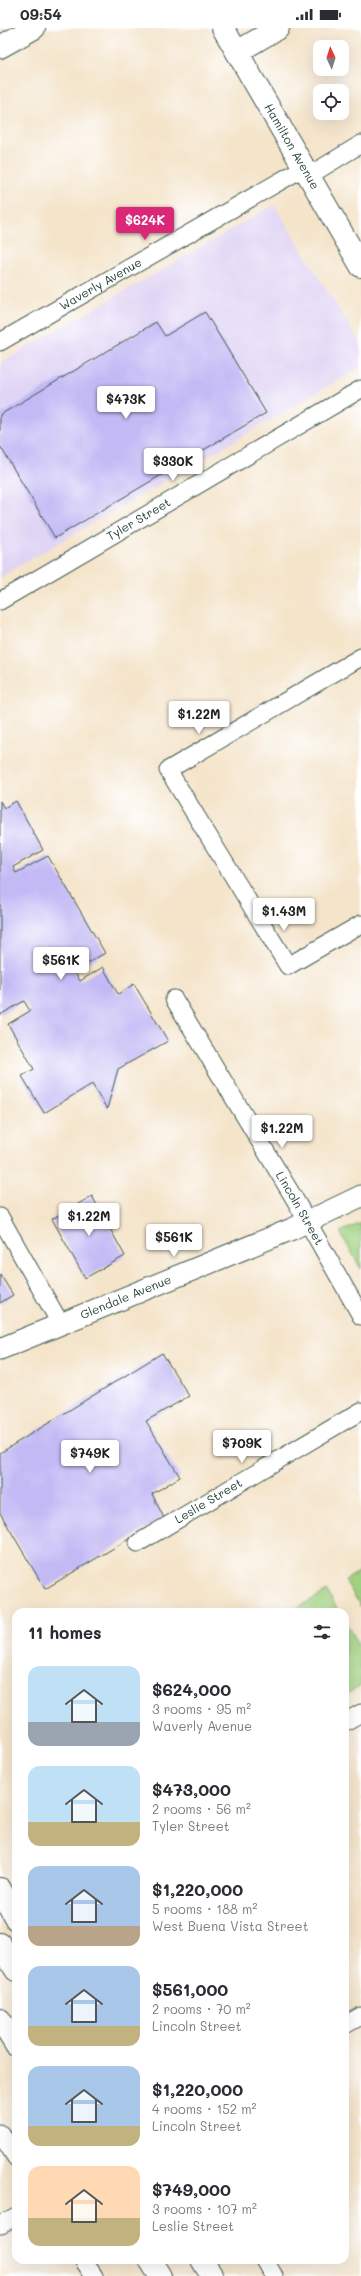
<!DOCTYPE html>
<html lang="en">
<head>
<meta charset="utf-8">
<style>
	:root { --surface:#fff; --page:#f7f7f7; --text:#2b2b33; --muted:#7c7c81; --accent:#db2777 }
	body { margin:0; font-family:Mali,sans-serif; background:var(--page); color:var(--text); height:100vh; display:flex; flex-direction:column; font-size:15px; white-space:nowrap }
	* { box-sizing:border-box; margin:0 }
	p { font-size:13px; color:var(--muted) }
	.icon { flex:none; width:22px; height:22px; fill:none; stroke:currentColor; stroke-width:2; stroke-linecap:round; stroke-linejoin:round }
	.map { position:relative; flex:1; overflow:hidden }
	.side { position:absolute; left:12px; top:1580px; width:337px; height:656px; display:flex; flex-direction:column; background:var(--surface); border-radius:12px; box-shadow:0 4px 16px #0002 }
	.side>* { flex:none }
	.needle { width:26px; rotate:356deg }
	.fabs { position:absolute; left:313px; top:12px; display:grid; gap:8px }
	.fabs a { display:grid; place-items:center; width:36px; height:36px; border-radius:8px; background:var(--surface); box-shadow:0 4px 16px #0002; font-size:20px }
	.price { position:absolute; translate:-50% -34px; padding:0 9px; border-radius:4px; background:#fff; color:#222; font-size:13px; line-height:26px; filter:drop-shadow(0 1px 2px #0008) }
	.price::after { content:''; position:absolute; left:50%; top:24px; width:12px; height:9px; margin-left:-6px; background:inherit; clip-path:polygon(0 0,100% 0,50% 100%) }
	.price.on { background:var(--accent); color:#fff }
	ul { padding:0; list-style:none }
	li { display:flex; align-items:center; gap:12px; height:100px; padding:0 16px }
	li span { display:grid; place-items:center; flex:none; width:112px; height:80px; border-radius:12px; color:#555 }
	li>.icon { margin-inline-start:auto }
	span .icon { width:48px; height:48px; fill:#fffc; stroke-width:1 }
	li b { font-size:17px }
	h2 { display:flex; justify-content:space-between; align-items:center; height:48px; padding:0 16px; font-size:17px }
	.status { display:flex; justify-content:space-between; align-items:center; height:28px; padding:0 20px; background:var(--surface); direction:ltr }
	.status svg { height:11px; fill:currentColor }
	.map>svg:first-child { display:block }
	.built { fill:#e0d4f4 }
	.green { fill:#a0d180; stroke:#60875a }
	.building { fill:#c3baf5 }
	.lines { fill:none; stroke-linecap:round; stroke-linejoin:round }
	.minor-casing { stroke:#3f564a; stroke-width:19 }
	.tertiary-casing { stroke:#3f564a; stroke-width:23 }
	.secondary-casing { stroke:#3f564a; stroke-width:24 }
	.motorway-casing { stroke:#3f564a; stroke-width:24 }
	.minor { stroke:#fff; stroke-width:17 }
	.tertiary { stroke:#fff; stroke-width:21 }
	.secondary { stroke:#fff; stroke-width:22 }
	.motorway { stroke:#fff; stroke-width:22 }
	.labels { text-anchor:middle; stroke-width:3; stroke-linejoin:round; paint-order:stroke }
	.street-label { font-size:12px; fill:#1f3d34; stroke:#fff }
</style>
</head>
<body>
<div class="status"><b>09:54</b><svg viewBox="0 0 49 12"><path d="M0 12V9h3v3zM5 12V6h3v6zM10 12V3h3v9zM15 12V0h3v12zM26 1h20v11H26zM47 4h2v5h-2z"/></svg></div>
<div class="map">
<svg width="361" height="2248" viewBox="0 0 361 2248">
	<rect width="100%" height="100%" fill="#fff"/>
	<filter id="ink" filterUnits="userSpaceOnUse"><feTurbulence type="fractalNoise" baseFrequency=".025" numOctaves="2"/><feDisplacementMap in="SourceGraphic" scale="8" xChannelSelector="R" yChannelSelector="G"/><feConvolveMatrix kernelMatrix="1 2 1 2 8 2 1 2 1" color-interpolation-filters="sRGB"/></filter>
	<filter id="wash" filterUnits="userSpaceOnUse"><feTurbulence type="fractalNoise" baseFrequency=".012" numOctaves="4" result="noise"/><feDisplacementMap in="SourceGraphic" scale="16" xChannelSelector="R" yChannelSelector="G"/><feGaussianBlur stdDeviation="0.9" result="paint"/><feColorMatrix in="noise" values="0 0 0 0 0 0 0 0 0 0 0 0 0 0 0 0 0 1.4 0 .05"/><feComposite in="paint" operator="in"/></filter>
	<g filter="url(#wash)">
		<rect width="100%" height="100%" fill="#f4e4ca"/>
		<polygon class="built" points="274,177 361,317 361,339 0,549 0,335"/>
		<g class="green">
			<polygon points="361,1195 361,1241 340,1204"/>
			<polygon points="361,1543 361,1579 345,1552"/>
			<polygon points="327,1563 339,1584 290,1584"/>
			<polygon points="345,1594 361,1622 361,1657 345,1667"/>
		</g>
		<g id="blocks">
			<g class="building">
				<polygon points="205,284 266,385 55,510 0,418 0,387 156,294 165,308"/>
				<polygon points="0,773 4,780 16,773 43,822 13,839 16,845 48,828 105,925 74,943 80,953 103,939 118,966 134,956 168,1013 118,1041 107,1081 92,1056 44,1085 22,1048 34,1041 8,996 30,983 24,973 0,987"/>
				<polygon points="92,1168 125,1228 85,1250 52,1191"/>
				<polygon points="0,1246 13,1267 0,1275"/>
				<polygon points="162,1325 189,1368 146,1393 180,1449 152,1466 164,1490 45,1561 0,1485 0,1425"/>
			</g>
		</g>
	</g>
	<g filter="url(#ink)">
		<use href="#blocks" fill-opacity="0" stroke="#3f564a" stroke-width="1"/>
		<g class="lines">
			<defs>
				<g id="minor">
					<polyline points="310,147 361,116"/>
					<path id="s1" d="M 0,314 L 305,139"/>
					<path id="s2" d="M 0,573 L 361,361"/>
					<polyline points="361,629 168,742 288,938 361,896"/>
					<path id="s3" d="M 174,971 L 294,1170 L 361,1288"/>
					<polyline points="0,1189 60,1295"/>
					<path id="s4" d="M 138,1515 L 361,1383"/>
					<polyline points="345,1694 361,1685"/>
					<polyline points="345,1997 361,1988"/>
					<polyline points="0,2105 16,2130"/>
					<polyline points="0,2197 16,2188"/>
					<polyline points="83,2232 94,2248"/>
					<polyline points="265,2232 274,2248"/>
				</g>
				<g id="tertiary">
					<path id="s5" d="M 0,1321 L 292,1201 L 361,1168"/>
				</g>
				<g id="secondary">
					<path id="s6" d="M 223,0 L 361,238"/>
					<polyline points="237,24 278,0"/>
				</g>
				<g id="motorway">
					<polyline points="0,19 34,0"/>
					<polyline points="0,1861 16,1891"/>
					<polyline points="0,1916 16,1942"/>
					<polyline points="0,1992 16,2017"/>
					<polyline points="150,2232 160,2248"/>
					<polyline points="202,2232 212,2248"/>
				</g>
			</defs>
			<use href="#minor" class="minor-casing"/>
			<use href="#tertiary" class="tertiary-casing"/>
			<use href="#secondary" class="secondary-casing"/>
			<use href="#motorway" class="motorway-casing"/>
			<use href="#minor" class="minor"/>
			<use href="#tertiary" class="tertiary"/>
			<use href="#secondary" class="secondary"/>
			<use href="#motorway" class="motorway"/>
		</g>
	</g>
	<g class="labels">
		<g class="street-label">
			<text dy="4" stroke="none"><textPath href="#s6" startOffset="137">Hamilton Avenue</textPath></text>
			<text dy="4" stroke="none"><textPath href="#s1" startOffset="116">Waverly Avenue</textPath></text>
			<text dy="4" stroke="none"><textPath href="#s2" startOffset="161">Tyler Street</textPath></text>
			<text dy="4" stroke="none"><textPath href="#s3" startOffset="244">Lincoln Street</textPath></text>
			<text dy="4" stroke="none"><textPath href="#s5" startOffset="136">Glendale Avenue</textPath></text>
			<text dy="4" stroke="none"><textPath href="#s4" startOffset="82">Leslie Street</textPath></text>
		</g>
	</g>
</svg>
<div class="fabs">
<a><svg class="needle" viewBox="-14 -14 28 28"><path d="M0-13l5 13h-10z" fill="#e53935"/><path d="M0 13l5-13h-10z" fill="#7c7c81"/></svg></a>
<a><svg class="icon" aria-label="locate" viewBox="0 0 24 24"><circle cx="12" cy="12" r="6"/><path d="M12 2v4M12 18v4M2 12h4M18 12h4"/></svg></a>
</div>
<b class="price on" style="left:145px;top:213px">$624K</b>
<b class="price" style="left:126px;top:392px">$473K</b>
<b class="price" style="left:173px;top:454px">$330K</b>
<b class="price" style="left:199px;top:707px">$1.22M</b>
<b class="price" style="left:284px;top:904px">$1.43M</b>
<b class="price" style="left:61px;top:953px">$561K</b>
<b class="price" style="left:282px;top:1121px">$1.22M</b>
<b class="price" style="left:89px;top:1209px">$1.22M</b>
<b class="price" style="left:174px;top:1230px">$561K</b>
<b class="price" style="left:242px;top:1436px">$709K</b>
<b class="price" style="left:90px;top:1446px">$749K</b>
<section class="side">
<h2>11 homes<svg class="icon" aria-label="filters" viewBox="0 0 24 24"><path d="M4 7h16M4 17h16"/><circle cx="9" cy="7" r="2"/><circle cx="15" cy="17" r="2"/></svg></h2>
<ul>
<li><span style="background:linear-gradient(#bfe0f5 70%,#9aa5b1 0)"><svg class="icon" aria-label="home" viewBox="0 0 24 24"><path d="M3 11l9-7 9 7M6 9v11h12V9"/></svg></span><div><b>$624,000</b><p>3 rooms · 95 m²</p><p>Waverly Avenue</p></div></li>
<li><span style="background:linear-gradient(#bfe0f5 70%,#c2b280 0)"><svg class="icon" aria-label="home" viewBox="0 0 24 24"><path d="M3 11l9-7 9 7M6 9v11h12V9"/></svg></span><div><b>$473,000</b><p>2 rooms · 56 m²</p><p>Tyler Street</p></div></li>
<li><span style="background:linear-gradient(#a9c7e8 75%,#b9a48a 0)"><svg class="icon" aria-label="home" viewBox="0 0 24 24"><path d="M3 11l9-7 9 7M6 9v11h12V9"/></svg></span><div><b>$1,220,000</b><p>5 rooms · 188 m²</p><p>West Buena Vista Street</p></div></li>
<li><span style="background:linear-gradient(#a9c7e8 75%,#c2b280 0)"><svg class="icon" aria-label="home" viewBox="0 0 24 24"><path d="M3 11l9-7 9 7M6 9v11h12V9"/></svg></span><div><b>$561,000</b><p>2 rooms · 70 m²</p><p>Lincoln Street</p></div></li>
<li><span style="background:linear-gradient(#a9c7e8 75%,#c2b280 0)"><svg class="icon" aria-label="home" viewBox="0 0 24 24"><path d="M3 11l9-7 9 7M6 9v11h12V9"/></svg></span><div><b>$1,220,000</b><p>4 rooms · 152 m²</p><p>Lincoln Street</p></div></li>
<li><span style="background:linear-gradient(#ffd9b3 65%,#c2b280 0)"><svg class="icon" aria-label="home" viewBox="0 0 24 24"><path d="M3 11l9-7 9 7M6 9v11h12V9"/></svg></span><div><b>$749,000</b><p>3 rooms · 107 m²</p><p>Leslie Street</p></div></li>
</ul>
</section>
</div>
</body>
</html>
